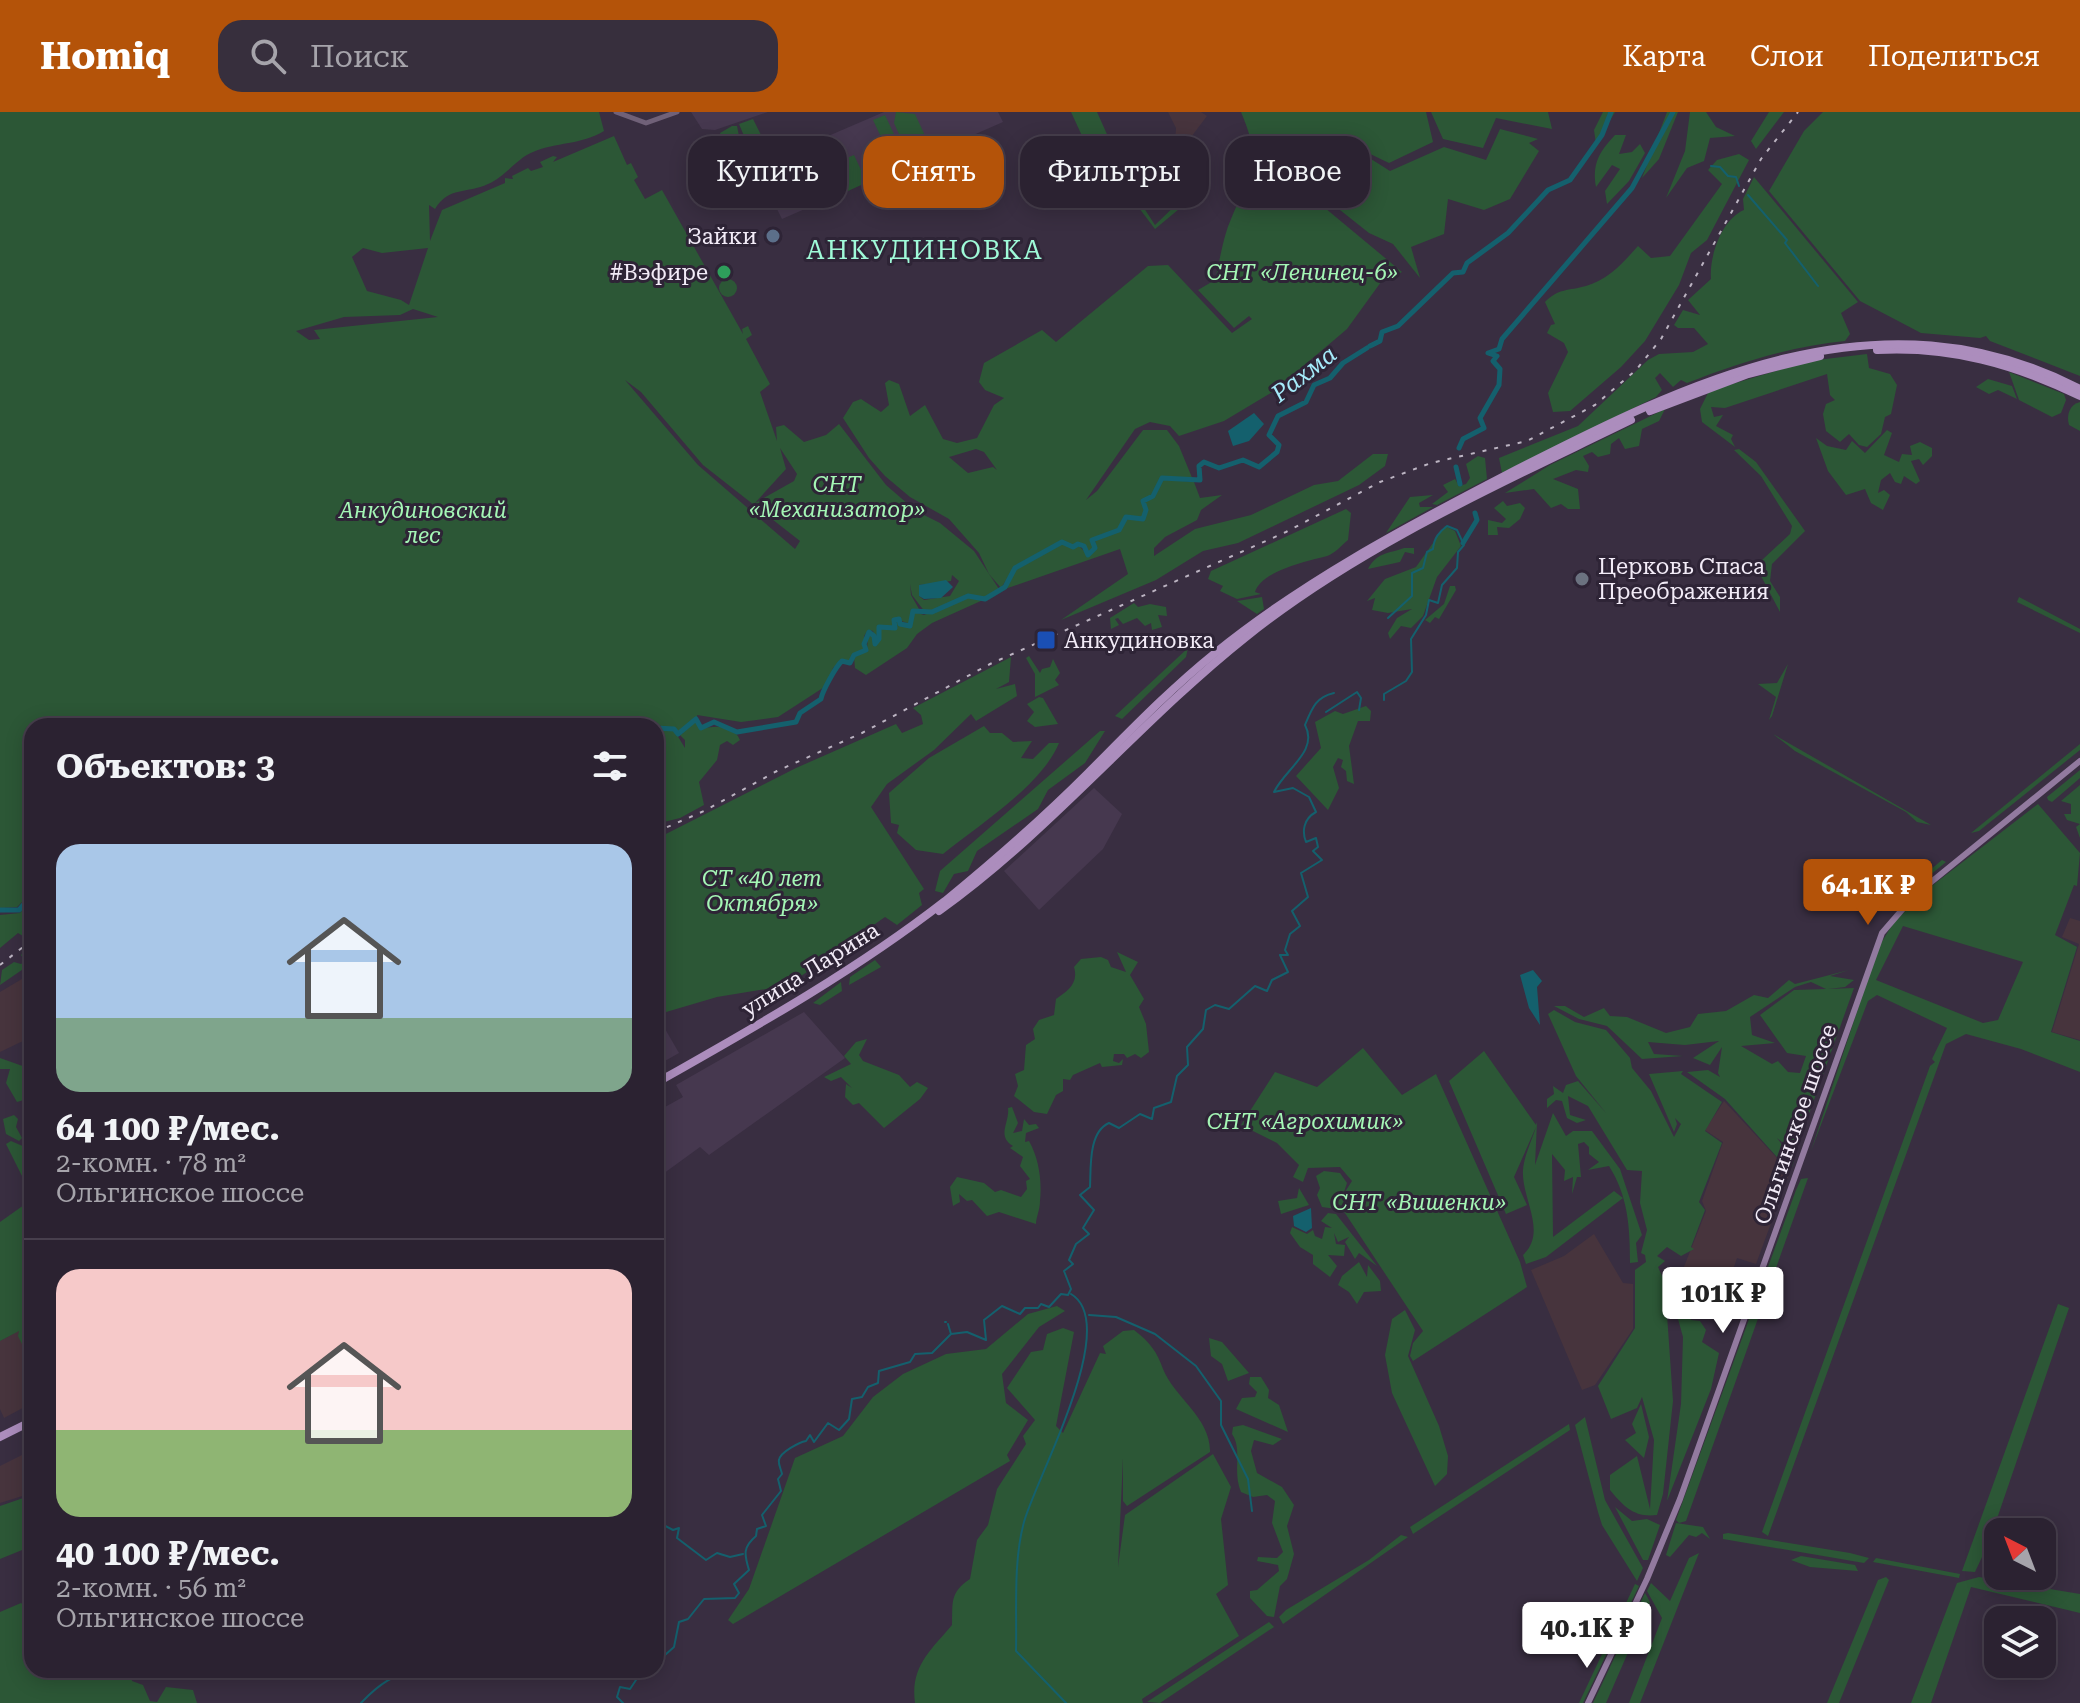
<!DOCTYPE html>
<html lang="ru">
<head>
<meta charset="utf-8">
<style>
	:root { --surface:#2b2231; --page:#372f3d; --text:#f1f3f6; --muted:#a6a4ab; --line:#473f4d; --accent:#b45309 }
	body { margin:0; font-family:"Roboto Serif",serif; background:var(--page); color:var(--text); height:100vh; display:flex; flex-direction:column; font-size:30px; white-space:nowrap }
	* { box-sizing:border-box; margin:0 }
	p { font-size:26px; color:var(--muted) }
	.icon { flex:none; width:44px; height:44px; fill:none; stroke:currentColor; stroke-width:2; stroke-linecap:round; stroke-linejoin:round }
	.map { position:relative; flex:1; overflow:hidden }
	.drawer { position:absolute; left:24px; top:606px; width:640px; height:960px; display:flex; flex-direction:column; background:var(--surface); border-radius:24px; box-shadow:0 4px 20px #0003,0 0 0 2px var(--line) }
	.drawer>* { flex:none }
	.hud { position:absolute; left:688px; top:24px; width:760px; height:72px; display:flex; gap:16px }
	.needle { width:52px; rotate:318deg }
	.controls { position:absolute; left:1984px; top:1406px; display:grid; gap:16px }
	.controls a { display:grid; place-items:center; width:72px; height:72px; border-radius:16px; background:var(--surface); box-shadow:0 4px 20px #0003,0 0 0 2px var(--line); font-size:40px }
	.price { position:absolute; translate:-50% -68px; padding:0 18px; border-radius:8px; background:#fff; color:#222; font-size:26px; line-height:52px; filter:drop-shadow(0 2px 4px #0008) }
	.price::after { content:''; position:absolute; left:50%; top:48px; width:24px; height:18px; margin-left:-12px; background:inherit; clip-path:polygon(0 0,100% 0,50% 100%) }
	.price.current { background:var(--accent); color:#fff }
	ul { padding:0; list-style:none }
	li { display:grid; align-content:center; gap:16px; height:424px; padding:0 32px }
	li+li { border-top:2px solid var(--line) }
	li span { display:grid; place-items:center; height:248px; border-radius:24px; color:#555 }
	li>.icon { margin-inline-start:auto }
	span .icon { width:144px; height:144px; fill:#fffc; stroke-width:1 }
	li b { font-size:34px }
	h2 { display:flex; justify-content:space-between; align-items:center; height:96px; padding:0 32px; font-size:34px }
	.tag { padding:0 28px; border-radius:24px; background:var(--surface); box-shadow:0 4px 20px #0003,0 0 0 2px var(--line); font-size:28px; line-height:72px }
	.tag.current { background:var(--accent); color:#fff }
	header { display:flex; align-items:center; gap:48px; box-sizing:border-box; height:112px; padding:0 40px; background:var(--accent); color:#fff }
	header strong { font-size:38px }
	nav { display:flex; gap:44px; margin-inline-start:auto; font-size:28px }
	.search { width:560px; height:72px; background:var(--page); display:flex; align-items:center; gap:20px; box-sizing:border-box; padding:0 28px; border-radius:24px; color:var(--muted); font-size:30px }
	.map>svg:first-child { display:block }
	.built { fill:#46384f }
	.industrial { fill:#47343d }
	.green { fill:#2c5736; fill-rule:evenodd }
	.water { fill:#14606d }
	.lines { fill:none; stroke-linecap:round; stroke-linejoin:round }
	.stream { stroke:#14606d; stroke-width:2 }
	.river { stroke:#14606d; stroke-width:5 }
	.tertiary { stroke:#706178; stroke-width:5 }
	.secondary { stroke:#927a9f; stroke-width:6 }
	.primary { stroke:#ac8dbd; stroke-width:8 }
	.rail { stroke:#bcb4c2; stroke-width:2; stroke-dasharray:4 8; stroke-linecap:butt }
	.service-dot { fill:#5c6f8a; stroke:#2e2436; stroke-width:3 }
	.leisure-dot { fill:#2e9e5b; stroke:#2e2436; stroke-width:3 }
	.worship-dot { fill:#6b7280; stroke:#2e2436; stroke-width:3 }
	.transit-dot { fill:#1a4fb4; stroke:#2e2436; stroke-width:3 }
	.labels { text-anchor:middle; stroke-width:6; stroke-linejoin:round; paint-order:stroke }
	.poi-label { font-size:22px; fill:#f2ebf7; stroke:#2e2436; text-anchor:end }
	.park-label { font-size:22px; font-style:italic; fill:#a4f6b5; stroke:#2e2436 }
	.street-label { font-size:22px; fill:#f2ebf7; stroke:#2e2436 }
	.water-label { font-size:24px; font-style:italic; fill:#a5ebfa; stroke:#2e2436 }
	.quarter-label { font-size:26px; letter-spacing:2px; fill:#9ffad8; stroke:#2e2436 }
</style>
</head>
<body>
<header>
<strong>Homiq</strong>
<div class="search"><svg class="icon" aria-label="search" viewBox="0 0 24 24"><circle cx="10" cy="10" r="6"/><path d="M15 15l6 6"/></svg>Поиск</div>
<nav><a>Карта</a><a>Слои</a><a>Поделиться</a></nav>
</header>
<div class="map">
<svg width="2080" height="1591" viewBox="0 0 2080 1591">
	<rect width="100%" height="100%" fill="#392e41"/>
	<g class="built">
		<polygon points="691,0 768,0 715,18 702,17"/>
		<polygon points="884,0 998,0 1003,10 782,107 772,87 773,63 780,50 791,40"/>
		<polygon points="1094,676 1122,702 1103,737 1039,798 1004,759"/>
		<polygon points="804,900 845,946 709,1043 700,1035 656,1067 656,1000 683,985 676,973"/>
		<polygon points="661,910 679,941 656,954 656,911"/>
	</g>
	<g class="industrial">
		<polygon points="1168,0 1201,0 1207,4 1185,33 1175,30 1176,16"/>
		<polygon points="2070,806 2080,809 2080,928 2052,920 2079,832 2062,825"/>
		<polygon points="32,861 32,942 28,930 23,929 0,940 0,880"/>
		<polygon points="1724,989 1790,1060 1756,1152 1737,1146 1720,1196 1677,1179 1676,1175 1706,1099 1702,1089 1723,1030 1705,1018"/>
		<polygon points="1594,1122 1623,1171 1633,1172 1633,1217 1595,1273 1582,1278 1531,1158 1564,1144"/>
		<polygon points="32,1211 32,1291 4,1306 0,1297 0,1229"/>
		<polygon points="32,1338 32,1381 0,1391 0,1354"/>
	</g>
	<g class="green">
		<path d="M 0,0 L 599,0 L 604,19 C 581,33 556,30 533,40 C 517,46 505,65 488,72 C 467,82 449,74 435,97 L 429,93 L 430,129 L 442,98 L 505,71 L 505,66 L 513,67 L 512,64 L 528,56 L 531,59 L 543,55 L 540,50 L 553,44 L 557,45 L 553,50 L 614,24 L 627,53 L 631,51 L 638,65 L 634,68 L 645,87 L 662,78 L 743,222 L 742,217 L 748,214 L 752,223 L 746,227 L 770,272 L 760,280 L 777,329 L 776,315 L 784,313 L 804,330 L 826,323 L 839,312 L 886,373 L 916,399 L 940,411 L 974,439 L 999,477 L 984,486 C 958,482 949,494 925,500 L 912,483 L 910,472 L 911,483 L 919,497 L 912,499 L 910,512 L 893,506 L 894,515 L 878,514 L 876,529 L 873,519 L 868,518 L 864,524 L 864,538 L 852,543 L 850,550 L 842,547 L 833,556 L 829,572 L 778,605 L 741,610 L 697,603 L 700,617 C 713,614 733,611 740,628 L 733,633 L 727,629 L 720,633 L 717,648 L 699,670 L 704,693 L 680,706 L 656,712 L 656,616 L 674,618 L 685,636 L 685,628 L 680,623 L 683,621 C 671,615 659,616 648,607 L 639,614 L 32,614 L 32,780 L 17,795 L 0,796 ZM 363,136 L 382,141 L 428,136 L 409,193 L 401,188 L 367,179 L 352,145 ZM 413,197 L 438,205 L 314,218 L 320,227 L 309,228 L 296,219 L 344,205 L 400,203 ZM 625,268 L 641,280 L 703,353 L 800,429 L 795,437 L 698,353 ZM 780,336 L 797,362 L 794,369 L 755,391 L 786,357 ZM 952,463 L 959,469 L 950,484 L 924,488 L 919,484 L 919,473 L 951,469 Z"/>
		<polygon points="896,0 915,2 928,30 927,38 921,44 907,40 894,11"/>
		<polygon points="1071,0 1097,0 1110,29 1089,39"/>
		<path d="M 1241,0 L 1426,0 L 1433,30 L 1389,51 L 1341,28 L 1390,59 L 1444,35 L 1486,48 L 1500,17 L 1538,27 L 1529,31 L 1539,39 L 1510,87 L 1484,98 L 1448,87 L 1444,122 L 1411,135 L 1420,166 L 1393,132 L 1369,121 L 1311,75 L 1266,47 L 1402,160 L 1381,170 L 1347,217 L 1274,279 L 1224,309 L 1179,324 L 1170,314 L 1150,310 L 1135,317 L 1086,388 L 1097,379 L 1143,318 L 1167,318 L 1179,334 L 1193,368 L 1162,365 L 1152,384 L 1142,389 L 1145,398 L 1142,407 L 1125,405 L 1119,417 L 1091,428 L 1094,436 L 1088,442 L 1085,434 L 1078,431 L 1073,435 L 1062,429 L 1014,456 L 1001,476 L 989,462 L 979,441 L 949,407 L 910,385 L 885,364 L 869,346 L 843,306 L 853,290 L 861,287 L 881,300 L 889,293 L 885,271 L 889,268 L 899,272 L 910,304 L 925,293 L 943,327 L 957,331 L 977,326 L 994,293 L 1004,286 L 985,278 L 979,270 L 984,251 L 1042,218 L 1056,230 L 1148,154 L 1168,153 L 1232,221 L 1252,207 L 1249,204 L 1234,216 L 1198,178 L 1215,168 C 1220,148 1223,125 1231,107 C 1252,58 1263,53 1241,0 ZM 976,337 L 984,340 L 997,358 L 993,355 L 968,361 L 949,345 Z"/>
		<polygon points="1431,0 1548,0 1552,17 1496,6 1483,36 1443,27"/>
		<polygon points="1603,0 1615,0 1596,32 1594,18"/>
		<polygon points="1667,0 1678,0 1659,47 1642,66"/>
		<polygon points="1690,0 1706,0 1716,15 1735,24 1710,26 1704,49 1687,56 1666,86 1685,39"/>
		<polygon points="1769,0 1784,0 1756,37 1751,29"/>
		<polygon points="1823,0 2080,0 2080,264 1990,229 1986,224 1980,226 1921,221 1860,189 1769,79 1804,19"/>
		<polygon points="885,3 894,22 882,27 873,8"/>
		<polygon points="753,7 771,43 758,51 753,42 758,27 744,24 739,12"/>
		<polygon points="732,14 737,14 739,24 736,26 740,27 739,32 731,36 728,27 723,29 720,21"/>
		<path d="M 1615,23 L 1626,23 L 1619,42 L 1632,40 L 1640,32 L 1645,41 L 1629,69 L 1607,92 L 1605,79 L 1620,57 L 1612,53 L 1596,75 C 1592,52 1599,40 1615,23 Z"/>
		<polygon points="900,40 905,53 848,79 835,51 854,43 862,60"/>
		<path d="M 1739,42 L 1749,48 L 1707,128 L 1691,141 L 1679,173 L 1645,229 L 1621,255 L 1570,299 L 1553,300 L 1548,281 L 1568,240 L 1564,231 L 1547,221 L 1551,213 L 1555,212 L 1545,190 C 1559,176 1568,179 1586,174 C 1609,167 1623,151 1638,134 L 1651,146 L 1670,144 L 1722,72 L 1708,58 L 1717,48 Z"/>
		<polygon points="1167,61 1174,66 1185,92 1155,117 1139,96 1142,93 1155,113 1181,88"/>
		<path d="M 1754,65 L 1858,190 L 1841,201 L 1850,222 L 1845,229 C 1792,234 1738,251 1687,271 L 1681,268 L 1673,275 L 1660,261 L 1655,266 L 1662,278 L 1656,285 L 1502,361 L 1499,346 L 1578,314 L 1648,248 L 1659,242 L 1693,240 L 1708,232 L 1694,216 L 1678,216 L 1674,213 L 1683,198 L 1700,203 L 1688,188 L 1711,167 C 1709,144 1722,107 1744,98 L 1743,87 Z"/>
		<circle cx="728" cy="176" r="9"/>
		<polygon points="1867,242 1869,256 1890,262 1897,273 1891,302 1885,305 1881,322 1867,335 1859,333 1849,322 1840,330 1826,319 1823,302 1826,292 1835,288 1830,283 1827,262 1725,296 1711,295 1714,305 1723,303 1716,314 1733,323 1731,327 1735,335 1702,310 1700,297 1709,279 1809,249"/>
		<polygon points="2009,260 2064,282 2066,288 2061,301 2052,305 2019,288"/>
		<polygon points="1988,267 2012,274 2017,287 1998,278 1989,282 1976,275"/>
		<path d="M 2080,290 L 2080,319 L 2069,313 C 2066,303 2070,292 2080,290 Z"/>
		<polygon points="1665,297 1659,309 1642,317 1639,334 1625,337 1619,326 1611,332 1610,342 1598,345 1592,340 1583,344 1589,354 1588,360 1576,358 1553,367 1578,377 1580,397 1568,397 1561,392 1551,396 1534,377 1505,381 1550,353"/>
		<polygon points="1887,318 1892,321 1884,343 1899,350 1902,342 1912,343 1910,334 1920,330 1932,336 1932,344 1923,353 1919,347 1911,349 1920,369 1916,372 1904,364 1901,372 1895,370 1890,361 1881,368 1878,381 1884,378 1890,383 1883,398 1871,391 1865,377 1846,383 1828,359 1816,326 1827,334 1846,338 1852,329 1865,341"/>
		<polygon points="1739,337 1756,350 1805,419 1772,452 1770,469 1780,485 1780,500 1761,464 1762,448 1790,422 1792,414 1761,364 1734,338"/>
		<polygon points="1373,342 1388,342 1385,354 1359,373 1238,431 1203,439 1156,468 1061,508 1128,462 1120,437 1002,478 1015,457 1062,431 1073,436 1078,433 1089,444 1096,437 1095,426 1120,419 1126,406 1144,408 1147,398 1144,389 1155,384 1162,367 1194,370 1200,386 1222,383 1201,398 1197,408 1165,425 1154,436 1154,444 1195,417 1251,403 1314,373 1338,369"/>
		<polygon points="1478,344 1485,346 1487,367 1437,393 1432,392 1448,380 1443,373 1455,367 1459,374 1466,372 1470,366 1466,352"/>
		<polygon points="1433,383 1419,391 1420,395 1433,395 1386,421 1410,385"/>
		<polygon points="1503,389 1507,394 1520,391 1525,396 1520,407 1509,416 1497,415 1498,423 1488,423 1488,408 1502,411 1506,407 1494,396"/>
		<path d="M 1346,397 L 1351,401 L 1348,428 C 1342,433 1334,442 1327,444 C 1308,449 1261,459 1255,480 L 1261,482 L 1237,487 L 1220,479 L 1223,474 L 1208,467 L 1211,459 Z"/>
		<polygon points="1445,414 1455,419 1461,434 1437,465 1423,504 1411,516 1401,514 1390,527 1388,521 1397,506 1412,497 1388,501 1372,498 1375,486 1367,489 1385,467 1416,455"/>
		<path d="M 1404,436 L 1414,436 L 1414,442 L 1405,440 L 1400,450 L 1368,457 C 1377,440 1388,442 1404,436 Z"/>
		<polygon points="1450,474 1455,474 1456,478 1439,507 1435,505 1430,511 1425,508 1444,492"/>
		<polygon points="968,485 983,488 932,511 917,522 907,536 866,563 855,556 854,545 867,538 868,523 871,522 875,533 880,528 881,517 895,517 895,509 910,516 915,500 924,503"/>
		<polygon points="1262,485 1264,497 1257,502 1237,489"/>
		<polygon points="2019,485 2080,517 2080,521 2017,490"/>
		<polygon points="1134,491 1138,495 1150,492 1166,495 1167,504 1158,503 1162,515 1152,518 1151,511 1145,514 1137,506 1123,512 1118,506 1115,507 1119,513 1111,517 1110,506"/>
		<polygon points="1188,536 1186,545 1122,607 1115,604"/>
		<polygon points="1029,544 1040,561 1042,557 1050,555 1053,547 1060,561 1055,568 1059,573 1035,585 1035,562 1026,546"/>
		<polygon points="1011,545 1009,570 996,577 1015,572 1017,584 976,609 971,602 934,638 887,672 871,695 924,777 919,781 922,793 897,813 885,805 787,874 779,870 772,876 717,885 656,903 656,727 796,656 896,612 902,621 923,612 921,603 913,596"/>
		<polygon points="1788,552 1772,604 1769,608 1776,585 1758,572 1777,571"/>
		<polygon points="1039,585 1043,586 1058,612 1035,615 1027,609 1034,600 1027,592"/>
		<polygon points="1366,594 1371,599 1370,609 1358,609 1349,634 1354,672 1347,669 1346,659 1341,655 1343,648 1338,646 1333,655 1339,676 1328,698 1296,664 1321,636 1315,610 1335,599 1343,602"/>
		<path d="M 984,614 L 990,621 L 1002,621 L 1013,630 L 1032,629 L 1021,646 L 1033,647 L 1049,631 L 1059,631 C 1042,673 979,713 943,742 L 916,738 L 897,721 L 899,713 L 891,711 L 889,681 L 929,646 Z"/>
		<polygon points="1100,619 1105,619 1085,651 1048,678 1038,697 977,739 968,759 954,762 943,781 935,779 940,759"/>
		<polygon points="1773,622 1931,713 1917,710 1906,700 1795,639"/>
		<polygon points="2080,632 2080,638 1979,719 1971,721"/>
		<polygon points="2080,658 2080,666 2052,690 2048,688 2047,685"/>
		<polygon points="2080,673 2080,726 2076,715 2080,712 2067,708 2064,702 2071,702 2071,692 2061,689"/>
		<path d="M 2038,692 L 2080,741 L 2077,774 L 2074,773 L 2055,823 L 2077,835 L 2051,920 L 2080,929 L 2080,960 L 2021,937 L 1966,922 L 1946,932 L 1768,1424 L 1762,1420 L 1930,954 L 1935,950 L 1932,947 L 1947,916 L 1877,883 L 1868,889 L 1811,1039 L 1878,836 L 1894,810 L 1929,776 ZM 1903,814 L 2023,850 L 1998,908 L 1983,911 L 1876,868 Z"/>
		<polygon points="1942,748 1946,750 1895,792 1892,790"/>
		<polygon points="32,786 32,819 23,824 18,821 0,836 0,803 20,801"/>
		<polygon points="32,836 32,851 0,873 2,858 14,850 21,852 26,849 27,845 21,844 22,841"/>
		<path d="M 1117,840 L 1138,850 L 1130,863 L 1144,887 L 1139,895 L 1146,912 L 1149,940 L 1141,946 L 1135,942 L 1127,946 L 1124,942 L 1114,942 L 1113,949 L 1119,951 L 1123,947 L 1122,953 L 1102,955 L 1100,951 L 1073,963 L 1070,968 L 1063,967 L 1063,979 L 1056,983 L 1047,1002 L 1034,1000 L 1014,984 L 1018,974 L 1015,962 L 1024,958 L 1026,933 L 1035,927 L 1033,917 L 1039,908 L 1054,903 L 1056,887 C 1067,879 1079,872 1074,855 L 1081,847 L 1101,845 L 1108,848 L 1111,855 L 1126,860 Z"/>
		<polygon points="875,848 881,855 849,873 850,865"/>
		<path d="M 1849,858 L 1830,864 L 1854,868 L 1845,875 L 1828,877 L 1854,876 L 1795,1041 L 1777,1026 L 1794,1049 L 1792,1055 L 1785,1054 L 1725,987 L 1687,960 L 1708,958 L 1720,965 L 1718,961 L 1722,935 L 1710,953 L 1693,946 L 1719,929 L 1685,933 L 1648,930 L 1654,942 L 1683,944 L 1642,947 L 1607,914 L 1579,907 L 1554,894 L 1565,894 L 1584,905 L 1604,896 L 1610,904 L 1627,905 L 1666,921 L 1690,915 L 1698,902 L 1726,899 L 1754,883 L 1768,886 L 1789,868 L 1795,872 ZM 1811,870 L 1826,877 L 1794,878 L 1760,903 L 1787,941 L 1806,944 L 1800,961 L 1788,960 L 1778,949 L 1772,952 L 1741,934 L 1775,931 L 1752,923 L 1750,905 L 1795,875 Z"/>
		<polygon points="841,870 842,879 820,893 813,891"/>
		<path d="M 1554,898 L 1575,910 L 1606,918 L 1630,946 L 1632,956 L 1651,979 L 1674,1025 L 1681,1012 L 1675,1006 L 1677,1012 L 1674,1020 L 1649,962 L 1683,959 L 1681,962 L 1722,990 L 1705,1019 L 1722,1031 L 1699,1090 L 1705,1098 L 1691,1135 L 1694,1137 L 1681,1144 L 1667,1135 L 1657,1144 L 1665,1149 L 1658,1155 L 1662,1164 L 1676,1169 L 1671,1177 L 1695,1185 L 1688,1196 L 1691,1208 L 1700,1209 L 1706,1218 L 1702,1230 L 1719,1241 L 1711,1277 L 1667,1389 L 1681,1292 L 1683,1225 L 1673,1189 L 1666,1188 L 1673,1289 L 1663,1382 L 1657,1403 C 1635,1406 1624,1395 1610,1378 L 1610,1363 L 1637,1344 L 1650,1397 L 1654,1328 L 1642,1285 L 1637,1296 L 1611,1307 L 1598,1274 L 1635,1216 L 1635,1158 L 1646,1150 L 1645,1143 L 1641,1141 L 1647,1118 L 1640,1091 L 1642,1059 L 1627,1058 L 1588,994 L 1568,984 L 1570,1003 L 1586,1008 L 1577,1011 L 1567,1006 L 1562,989 L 1556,988 L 1547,996 L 1547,987 L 1554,982 L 1553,974 L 1563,981 L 1566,973 L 1578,969 L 1606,1001 L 1576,964 L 1548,902 Z"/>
		<polygon points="867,927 859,943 863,949 899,963 910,975 917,970 928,976 920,987 884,1016 859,991 853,993 845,985 846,972 852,976 841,965 831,969 824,965 851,952 844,944 856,930"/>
		<polygon points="1363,936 1402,983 1436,962 1520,1150 1527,1175 1413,1249 1410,1244 1413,1231 1423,1219 1339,1092 1336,1097 1322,1095 1317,1083 1320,1076 1316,1064 1324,1059 1340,1061 1347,1071 1343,1083 1352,1069 1340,1055 1308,1056 1303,1070 1293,1065 1299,1053 1277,1031 1241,1013 1275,960 1317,975"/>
		<path d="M 1484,939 L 1536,1013 L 1537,1010 L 1535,1053 L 1553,1001 L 1566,1024 L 1573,1019 L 1592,1019 L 1620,1057 L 1642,1123 L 1636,1131 L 1638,1150 L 1630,1151 C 1630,1115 1628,1084 1609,1054 L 1588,1058 L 1599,1050 L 1589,1042 L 1589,1035 L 1584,1030 L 1578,1032 L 1581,1065 L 1577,1065 L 1572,1082 L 1573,1065 L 1564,1069 L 1565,1058 L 1552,1042 L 1553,1125 L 1614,1079 L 1623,1086 L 1546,1145 L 1526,1152 L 1523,1143 C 1548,1120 1521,1086 1523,1058 C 1524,1044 1532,1028 1536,1015 L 1514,1065 L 1527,1093 L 1506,1102 L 1449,969 Z"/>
		<polygon points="0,946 31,957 30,986 17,990 6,971 10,957 0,957"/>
		<path d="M 1012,995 L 1018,1011 L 1013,1021 L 1022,1019 L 1024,1007 L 1029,1013 L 1036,1012 L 1039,1016 L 1026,1021 L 1025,1030 L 1029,1029 C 1039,1047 1042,1068 1040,1089 C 1040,1098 1036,1105 1036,1112 L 999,1100 L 987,1104 L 972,1088 L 967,1089 L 959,1082 L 960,1090 L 953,1094 L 950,1075 L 957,1065 L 984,1071 L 995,1080 L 1001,1078 L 1021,1085 L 1027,1077 L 1026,1069 L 1030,1067 L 1020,1054 L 1023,1045 L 1010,1036 L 1013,1034 C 996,1024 1010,1010 1008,996 Z"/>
		<polygon points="14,1003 18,1007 16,1015 22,1026 19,1029 6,1022 3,1007"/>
		<polygon points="11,1029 32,1038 32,1084 6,1032"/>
		<polygon points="1808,1066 1686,1409 1679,1411 1676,1408 1796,1078 1801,1067"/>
		<polygon points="1299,1076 1309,1093 1281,1102 1278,1089 1297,1086"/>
		<polygon points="24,1093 32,1111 32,1252 18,1224 19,1219 0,1229 0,1110"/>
		<polygon points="1328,1101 1336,1102 1377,1154 1359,1141 1355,1147 1345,1130 1349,1125 1338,1130 1334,1121 1336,1132 1345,1133 1344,1144 1328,1143 1337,1154 1330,1165 1313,1152 1313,1143 1300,1135 1290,1121 1292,1115 1307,1122 1313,1118 1315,1124 1322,1127 1325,1115 1332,1116 1321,1109"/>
		<polygon points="1359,1150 1367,1165 1368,1153 1380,1169 1381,1179 1364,1180 1357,1192 1349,1180 1338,1173 1342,1164"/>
		<polygon points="1733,1163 1738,1167 1724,1203 1715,1198 1709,1203 1713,1195 1720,1196"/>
		<polygon points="2058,1192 2069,1196 1989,1430 1975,1460 1962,1459"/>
		<polygon points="1057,1194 1065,1199 1039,1215 1002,1262 1006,1291 1028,1308 1007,1343 1010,1349 733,1512 728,1508 749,1477 795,1346 843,1324 873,1285 903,1262 946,1242 986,1237 1028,1202"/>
		<polygon points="1405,1198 1415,1218 1408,1244 1439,1314 1448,1344 1447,1362 1435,1374 1392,1281 1385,1243 1392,1207"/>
		<path d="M 1063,1216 L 1074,1220 L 1056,1314 L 1063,1321 L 1100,1241 L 1106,1242 L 1103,1234 L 1123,1219 L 1134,1218 C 1150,1230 1157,1240 1163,1257 C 1174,1285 1211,1306 1210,1340 L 1127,1394 L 1123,1389 L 1123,1346 L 1118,1455 L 1125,1403 L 1213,1342 L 1231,1375 L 1221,1407 L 1228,1473 L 1216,1482 L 1239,1524 L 1142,1587 L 1143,1591 L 915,1591 C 910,1555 930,1539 952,1513 C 953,1491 949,1481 970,1467 L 977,1428 L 988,1413 L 997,1377 L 1026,1332 L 1023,1324 L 1035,1308 L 1007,1276 L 1031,1240 L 1043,1238 L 1047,1222 Z"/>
		<polygon points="1209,1226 1222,1230 1249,1261 1228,1269 1222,1252 1211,1244"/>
		<polygon points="1250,1265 1261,1265 1269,1278 1268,1286 1279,1293 1288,1320 1236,1297 1242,1286 1255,1285 1257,1280 1249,1272"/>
		<polygon points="1641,1292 1649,1325 1644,1346 1625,1328 1636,1321 1632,1312"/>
		<polygon points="1585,1305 1605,1388 1643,1456 1637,1469 1602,1413 1598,1400 1575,1313"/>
		<polygon points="1569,1312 1570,1318 1413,1422 1410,1415"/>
		<path d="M 1243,1313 L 1282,1327 L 1273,1333 L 1254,1328 L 1251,1339 L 1257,1361 L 1282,1375 L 1294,1393 L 1287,1414 L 1294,1442 L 1287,1467 L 1280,1474 L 1274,1505 L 1267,1504 L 1250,1486 L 1250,1479 L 1257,1478 L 1279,1459 L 1278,1453 L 1257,1449 L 1258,1445 L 1277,1446 L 1283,1440 L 1272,1411 L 1275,1389 L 1267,1383 L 1253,1385 L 1241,1380 C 1232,1359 1243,1338 1232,1322 L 1233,1315 Z"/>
		<polygon points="32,1383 32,1434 0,1447 0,1394"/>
		<polygon points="1615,1395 1632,1409 1647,1407 1660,1413 1648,1448 1643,1448"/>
		<polygon points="1676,1411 1703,1415 1710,1427 1702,1421 1696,1425 1689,1423 1670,1445 1666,1443"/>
		<polygon points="1728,1421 1850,1441 1869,1446 1864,1451 1723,1427 1723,1422"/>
		<polygon points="1401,1423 1408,1425 1283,1512 1279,1505 1286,1498 1369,1448"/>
		<polygon points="1699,1441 1640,1591 1629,1591 1662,1506 1647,1479 1651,1471 1670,1489 1689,1446"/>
		<polygon points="1801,1444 1855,1453 1858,1459 1810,1455 1791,1448"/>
		<polygon points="1876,1446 1960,1462 1959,1466 1873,1450"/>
		<polygon points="1886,1465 1889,1468 1839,1591 1827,1591 1878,1468"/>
		<polygon points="1979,1465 2080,1482 2080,1501 1971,1475 1931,1591 1911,1591 1957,1471"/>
		<polygon points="1635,1472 1639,1474 1583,1591 1579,1591"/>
		<polygon points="1645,1481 1650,1490 1606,1591 1593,1591"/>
		<polygon points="32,1487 32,1558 130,1558 132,1569 143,1573 150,1589 157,1590 166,1575 193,1578 197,1591 0,1591 0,1500 21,1491 27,1496 31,1494 28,1488"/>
		<polygon points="1269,1510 1274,1515 1160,1591 1147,1590"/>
	</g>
	<g class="water">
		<polygon points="1254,301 1264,312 1249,329 1233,334 1228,319"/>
		<polygon points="946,468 953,475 941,486 924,487 919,484 919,473"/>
		<polygon points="1533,858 1542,869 1537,875 1540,913 1529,896 1520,863"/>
		<polygon points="1311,1096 1312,1116 1306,1120 1294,1114 1293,1104"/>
	</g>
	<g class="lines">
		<g class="stream">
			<polyline points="1711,54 1720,55 1728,64 1736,65 1739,74"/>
			<polyline points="1748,83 1787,128 1785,131 1818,174"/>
			<path d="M 1384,588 L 1384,582 L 1406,569 L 1412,560 L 1411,527 L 1426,503 L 1429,488 L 1438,491 L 1442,473 L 1457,456 L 1458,440 L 1464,433 L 1457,418 L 1447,414 C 1439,420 1434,426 1433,437 L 1427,440 L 1423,456 L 1412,461 L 1412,484 L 1388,506"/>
			<polyline points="1326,600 1357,580 1361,586 1359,598"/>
			<polyline points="1089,1203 1116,1205 1155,1222 1196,1254 1221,1289 1221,1313 1248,1367 1252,1399"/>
			<polyline points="945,1210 946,1210"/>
			<polyline points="948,1212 951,1222"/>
			<polyline points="656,1409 673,1418 679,1416 677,1426 706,1448 717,1441 730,1445 743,1442"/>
			<path d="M 656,1551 L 674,1535 L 679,1510 L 688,1507 L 704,1487 L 735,1486 L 739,1481 L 734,1472 L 749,1458 C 744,1442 743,1435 756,1424 L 757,1417 L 766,1414 L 762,1403 L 781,1379 L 778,1367 L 782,1362 C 781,1357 778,1352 779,1348 C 780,1340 800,1330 806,1329 L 810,1323 L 814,1330 L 828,1311 L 839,1318 L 849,1307 L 852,1287 L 862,1285 L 868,1275 L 878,1271 L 879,1259 L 910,1250 L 915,1242 L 932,1241 L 951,1222 L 967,1220 L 986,1228 L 984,1208 L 1002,1194 L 1020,1202 L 1025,1196 L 1038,1196 L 1041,1192 L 1049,1195 L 1061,1182 L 1068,1183 L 1071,1177 L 1064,1159 L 1073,1152 L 1069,1148 L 1076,1132 L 1089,1122 L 1083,1116 L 1094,1098 L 1080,1083 L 1090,1075 C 1091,1057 1088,1020 1109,1011 L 1119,1016 L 1140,1002 L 1152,1007 L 1154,996 L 1171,990 L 1177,964 L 1188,953 L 1187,935 L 1203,917 L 1206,898 L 1215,893 L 1229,897 L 1255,874 L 1267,879 L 1272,868 L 1288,860 L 1280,843 L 1288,843 L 1285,838 L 1290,822 L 1300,814 L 1292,799 L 1308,785 L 1301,761 L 1322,748 L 1313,739 L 1318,735 L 1316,726 L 1306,730 C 1302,720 1303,707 1316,700 L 1309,685 L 1293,676 L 1274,680 C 1285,657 1319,639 1305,613 C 1312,596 1316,585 1334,581"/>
			<path d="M 361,1591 C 378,1573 395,1560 420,1559 L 427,1565 L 439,1558"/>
			<polyline points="623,1591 617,1585 620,1575 630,1577 636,1568 637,1558"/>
			<path d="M 1066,1591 L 1016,1539 C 1017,1498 1013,1450 1024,1410 C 1036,1366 1122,1212 1071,1182"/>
		</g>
		<g class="river">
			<polyline points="1370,234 1380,229 1382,220 1398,214 1453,161 1463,160 1467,151 1508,121 1548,78 1570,68 1602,23 1611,0"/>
			<polyline points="1459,336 1463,327 1484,316 1480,306 1499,273 1500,257 1493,249 1497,244 1488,241 1499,237 1502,227 1632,76 1673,0"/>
			<polyline points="1456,355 1460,372"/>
			<polyline points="1463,431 1477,408 1475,401"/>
			<polyline points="644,614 648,611 653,614"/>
			<path d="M 656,616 L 674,617 L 678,622 L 696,607 L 701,616 L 714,610 L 737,620 L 796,610 L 800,601 L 821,587 C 822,580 836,554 842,549 L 850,551 L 854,543 L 866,538 L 864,532 L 869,520 L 874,524 L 875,532 L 879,527 L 879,515 L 895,516 L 894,508 L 899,507 L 900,512 L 910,514 L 913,499 L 932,500 L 968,484 L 985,487 L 1005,475 L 1015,456 L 1062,430 L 1073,435 L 1078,432 L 1084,434 L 1088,443 L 1095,436 L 1092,428 L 1119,418 L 1126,405 L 1143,407 L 1146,398 L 1143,389 L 1153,384 L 1162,366 L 1200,368 L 1199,354 L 1204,350 L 1219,356 L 1243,348 L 1259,355 L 1277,340 L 1279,333 L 1269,323 L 1278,304 L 1306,290 L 1314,273 L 1330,266 L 1343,251 L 1367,236"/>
			<polyline points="0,798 19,798 32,783"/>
		</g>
		<polyline class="tertiary" points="616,0 646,11 677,0"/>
		<polyline class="secondary" points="1588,1591 1647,1467 1680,1387 1882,821 1914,784 2080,649"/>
		<g class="primary">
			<path d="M 1877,238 C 1950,234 2015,252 2080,284"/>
			<polyline points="1650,299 1748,262 1820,244"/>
			<path d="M 939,799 C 1051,719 1139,610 1246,525 C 1361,433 1500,372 1631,308"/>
			<path d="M 656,971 C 755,915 855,859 945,789 C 994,749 1043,706 1088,661 C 1129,620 1169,578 1215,541 C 1304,469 1404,416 1506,363 C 1688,270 1879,173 2080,277"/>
			<polyline points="0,1325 32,1309"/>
		</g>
		<g class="rail">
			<polyline points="656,720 704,699 777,659 862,621 990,552 1286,420 1380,370 1431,351 1527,329 1595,293 1636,258 1661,227 1761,47 1798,0"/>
			<polyline points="0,853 32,828"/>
		</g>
	</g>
	<circle class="service-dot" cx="773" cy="124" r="8"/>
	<circle class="leisure-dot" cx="724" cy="160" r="8"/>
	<circle class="worship-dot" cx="1582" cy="467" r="8"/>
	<rect class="transit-dot" x="1036" y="518" width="20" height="20" rx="4"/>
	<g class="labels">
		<g class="poi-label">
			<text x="757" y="132">Зайки</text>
			<text x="708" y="168">#Вэфире</text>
			<text x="1598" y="462" text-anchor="start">Церковь Спаса<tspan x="1598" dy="25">Преображения</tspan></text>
			<text x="1064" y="536" text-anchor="start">Анкудиновка</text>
		</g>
		<g class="park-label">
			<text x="1302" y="168">СНТ «Ленинец-6»</text>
			<text x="837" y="380">СНТ<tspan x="837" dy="25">«Механизатор»</tspan></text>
			<text x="423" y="406">Анкудиновский<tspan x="423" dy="25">лес</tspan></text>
			<text x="762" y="774">СТ «40 лет<tspan x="762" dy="25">Октября»</tspan></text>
			<text x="1305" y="1017">СНТ «Агрохимик»</text>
			<text x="1419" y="1098">СНТ «Вишенки»</text>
		</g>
		<g class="street-label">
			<text transform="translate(810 857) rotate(-32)" y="8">улица Ларина</text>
			<text transform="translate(1795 1012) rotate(-71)" y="8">Ольгинское шоссе</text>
		</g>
		<g class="water-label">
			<text transform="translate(1304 262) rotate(-38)" y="8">Рахма</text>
		</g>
		<g class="quarter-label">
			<text x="925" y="147">АНКУДИНОВКА</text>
		</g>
	</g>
</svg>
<div class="controls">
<a><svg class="needle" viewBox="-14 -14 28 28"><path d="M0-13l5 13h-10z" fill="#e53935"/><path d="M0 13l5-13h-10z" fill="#a6a4ab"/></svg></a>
<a><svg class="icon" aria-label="layers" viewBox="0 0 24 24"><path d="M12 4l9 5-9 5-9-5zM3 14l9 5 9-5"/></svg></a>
</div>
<b class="price current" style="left:1868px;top:815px">64.1K ₽</b>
<b class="price" style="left:1723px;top:1223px">101K ₽</b>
<b class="price" style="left:1587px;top:1558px">40.1K ₽</b>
<div class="hud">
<a class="tag">Купить</a>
<a class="tag current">Снять</a>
<a class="tag">Фильтры</a>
<a class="tag">Новое</a>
</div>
<section class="drawer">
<h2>Объектов: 3<svg class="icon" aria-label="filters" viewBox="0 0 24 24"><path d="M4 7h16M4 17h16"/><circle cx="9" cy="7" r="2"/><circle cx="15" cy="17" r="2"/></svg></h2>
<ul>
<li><span style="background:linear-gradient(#a9c7e8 70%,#7fa58c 0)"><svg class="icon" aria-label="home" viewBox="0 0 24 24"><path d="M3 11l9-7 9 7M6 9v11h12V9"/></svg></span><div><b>64 100 ₽/мес.</b><p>2-комн. · 78 m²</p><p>Ольгинское шоссе</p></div></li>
<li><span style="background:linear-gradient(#f6c9c9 65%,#8fb573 0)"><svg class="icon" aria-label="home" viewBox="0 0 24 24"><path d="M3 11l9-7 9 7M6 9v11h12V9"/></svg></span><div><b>40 100 ₽/мес.</b><p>2-комн. · 56 m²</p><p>Ольгинское шоссе</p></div></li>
</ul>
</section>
</div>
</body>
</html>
